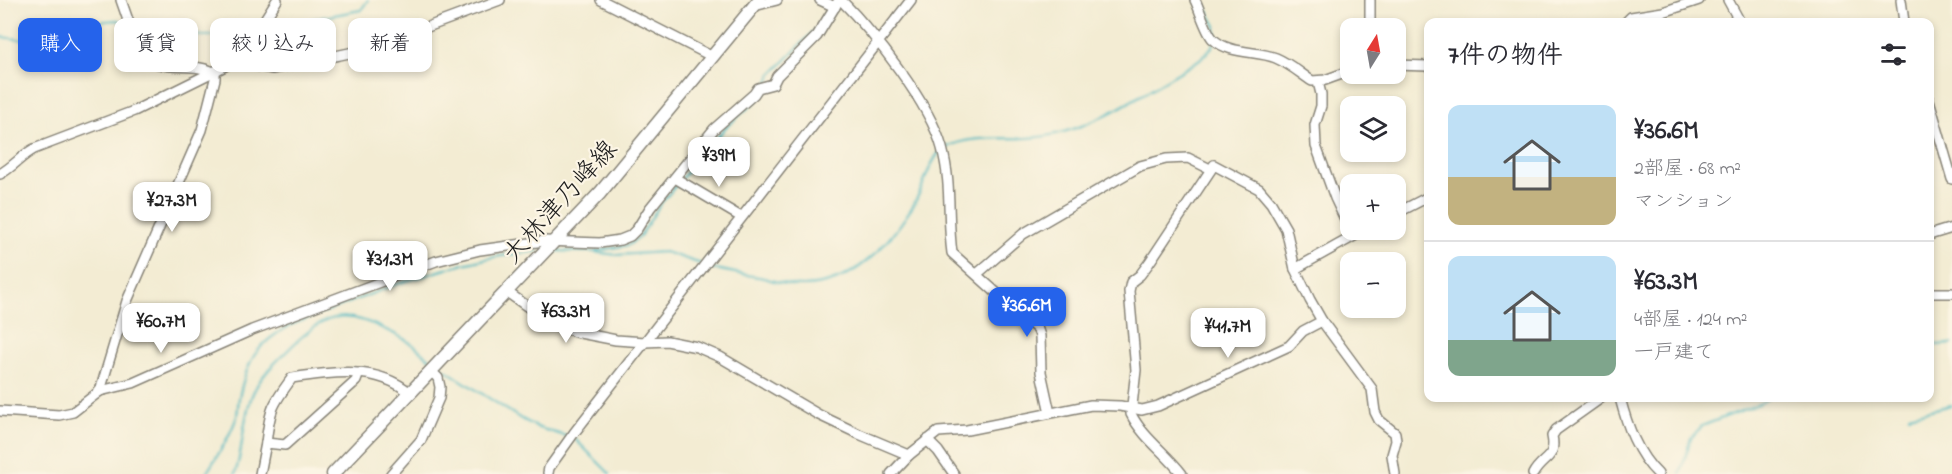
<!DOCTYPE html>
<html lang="ja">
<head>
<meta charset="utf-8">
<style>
	:root { --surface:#fff; --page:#f7f7f7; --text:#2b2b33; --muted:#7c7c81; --line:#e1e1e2; --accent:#2563eb }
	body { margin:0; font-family:"Indie Flower","Klee One",sans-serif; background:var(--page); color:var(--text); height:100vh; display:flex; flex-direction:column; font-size:22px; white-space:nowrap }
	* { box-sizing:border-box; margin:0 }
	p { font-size:20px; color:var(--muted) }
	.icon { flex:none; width:33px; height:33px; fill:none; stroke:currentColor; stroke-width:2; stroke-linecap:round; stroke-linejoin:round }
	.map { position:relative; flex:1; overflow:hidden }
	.drawer { position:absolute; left:1424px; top:18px; width:510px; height:384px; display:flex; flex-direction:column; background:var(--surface); border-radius:12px; box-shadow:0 3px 9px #0003 }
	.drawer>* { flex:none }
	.banner { position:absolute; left:18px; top:18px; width:570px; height:54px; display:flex; gap:12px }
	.needle { width:39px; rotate:11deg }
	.tools { position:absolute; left:1340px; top:18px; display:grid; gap:12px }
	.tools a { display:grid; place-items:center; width:66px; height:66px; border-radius:12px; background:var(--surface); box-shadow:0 3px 9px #0003; font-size:30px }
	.price { position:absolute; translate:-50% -51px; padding:0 14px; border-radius:12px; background:#fff; color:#222; font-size:20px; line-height:39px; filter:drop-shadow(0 2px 3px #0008) }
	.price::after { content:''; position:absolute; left:50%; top:36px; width:18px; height:14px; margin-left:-9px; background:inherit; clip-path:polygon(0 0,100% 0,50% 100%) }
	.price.on { background:var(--accent); color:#fff }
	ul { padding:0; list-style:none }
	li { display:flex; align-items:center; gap:18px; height:150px; padding:0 24px }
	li+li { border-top:2px solid var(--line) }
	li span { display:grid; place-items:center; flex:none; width:168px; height:120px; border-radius:12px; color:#555 }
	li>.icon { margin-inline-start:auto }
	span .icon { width:72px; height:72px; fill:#fffc; stroke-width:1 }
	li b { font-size:26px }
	h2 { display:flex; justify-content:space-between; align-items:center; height:72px; padding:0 24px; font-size:26px }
	.chip { padding:0 21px; border-radius:12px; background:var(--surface); box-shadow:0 3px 9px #0003; font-size:21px; line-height:54px }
	.chip.on { background:var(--accent); color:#fff }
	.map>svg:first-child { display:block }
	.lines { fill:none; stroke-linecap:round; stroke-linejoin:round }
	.stream { stroke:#49b7c1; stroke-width:2 }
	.minor-casing { stroke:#888478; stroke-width:12 }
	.major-casing { stroke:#888478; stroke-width:15 }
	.minor { stroke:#fff; stroke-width:9 }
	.major { stroke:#fff; stroke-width:12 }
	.labels { text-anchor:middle; stroke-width:4.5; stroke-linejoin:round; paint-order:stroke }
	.street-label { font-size:26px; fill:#1c1c1c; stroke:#fcf5e5 }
</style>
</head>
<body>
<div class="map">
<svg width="1952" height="474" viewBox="0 0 1952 474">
	<rect width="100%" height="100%" fill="#fcf5e5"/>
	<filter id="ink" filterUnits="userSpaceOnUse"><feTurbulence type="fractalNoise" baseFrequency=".0167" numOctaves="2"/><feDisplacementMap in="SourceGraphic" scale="12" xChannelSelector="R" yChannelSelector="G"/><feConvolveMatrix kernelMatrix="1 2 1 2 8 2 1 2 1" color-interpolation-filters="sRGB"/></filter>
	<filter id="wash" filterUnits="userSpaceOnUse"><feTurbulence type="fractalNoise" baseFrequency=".008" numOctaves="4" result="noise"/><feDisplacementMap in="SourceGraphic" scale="24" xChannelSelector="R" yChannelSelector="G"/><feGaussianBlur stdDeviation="1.35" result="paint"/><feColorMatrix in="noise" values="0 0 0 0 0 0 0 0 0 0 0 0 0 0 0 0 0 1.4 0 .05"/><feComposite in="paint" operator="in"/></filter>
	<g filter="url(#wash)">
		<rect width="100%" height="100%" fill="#f3ecd3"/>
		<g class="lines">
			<g class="stream">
				<polyline points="1201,0 1216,26 1216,38"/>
				<path d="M 134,26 C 177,35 209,41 253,30"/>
				<polyline points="264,28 361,10 368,0"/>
				<polyline points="0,37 36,41 105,21 117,20 126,23"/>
				<polyline points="768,82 771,75 816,29"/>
				<path d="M 945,148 C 973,133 1009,141 1039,137 C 1085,132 1132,101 1171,77 C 1185,68 1206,59 1214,43"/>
				<polyline points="682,178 726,127 756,101 764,90"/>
				<polyline points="552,251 593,252 617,255 665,252 701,264"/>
				<polyline points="596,251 629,245 640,236 661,203 679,182"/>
				<path d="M 709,267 C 725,272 742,274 759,277 C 773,280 789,287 804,286 C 853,285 886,247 911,209 C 923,191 926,168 940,151"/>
				<polyline points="1929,343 1936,345 1952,344"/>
				<polyline points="441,367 518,417 539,428 569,437"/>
				<polyline points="1909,415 1952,405"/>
				<polyline points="575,439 610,474"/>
				<path d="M 206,474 C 217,456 230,437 237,416 C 238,410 238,404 239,398 C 247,360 257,343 291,325 L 397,284 L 459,265 L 494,257 L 538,251"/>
				<path d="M 235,474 C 244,448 242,419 253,393 C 261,375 277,361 291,347 C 323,315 343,308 384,329 C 395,334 407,340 416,347 C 422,352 428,358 434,362"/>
				<polyline points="1680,474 1691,438 1702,426 1761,403 1769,398"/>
			</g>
		</g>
	</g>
	<g filter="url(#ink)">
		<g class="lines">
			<defs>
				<g id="minor">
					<path d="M 121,0 L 138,49 C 157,77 190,59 215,73"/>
					<polyline points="601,0 713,57"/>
					<polyline points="820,0 835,7"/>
					<path d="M 841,0 C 874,33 930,104 942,148 C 952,184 947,217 952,253 L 1038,330 L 1040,336 L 1041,372 L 1050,413"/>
					<path d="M 1195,0 C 1200,10 1206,32 1213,39 C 1230,55 1256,50 1276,58 C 1290,64 1300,73 1312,81 L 1325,80 L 1350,71"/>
					<polyline points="1370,0 1370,28"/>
					<polyline points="1728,0 1740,22"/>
					<polyline points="1901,0 1904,22"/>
					<polyline points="754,6 777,0"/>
					<polyline points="1626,22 1631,17 1663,12 1699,0"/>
					<polyline points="231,61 273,69 378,47 422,29 500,0"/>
					<polyline points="1395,65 1428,66"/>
					<polyline points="1318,82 1321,94 1321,106 1315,125 1316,146 1335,198 1353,236"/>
					<polyline points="1929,100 1952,179"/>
					<path d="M 0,174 C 13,167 21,156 34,149 L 134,111 L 225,66 L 255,35 L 277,0"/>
					<polyline points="675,178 741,217"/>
					<polyline points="1395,214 1428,197"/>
					<polyline points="1929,235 1952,228"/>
					<polyline points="1295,269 1365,230"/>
					<polyline points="977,274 1023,234 1140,166 1166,159 1188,158 1210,169"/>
					<polyline points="507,292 545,319 575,332 616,340 645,342 667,341 697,347 720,357 819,415 859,434 909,455"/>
					<polyline points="1929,293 1952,293"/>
					<polyline points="100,391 127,301 202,130 215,79 215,73"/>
					<path d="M 1620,398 C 1627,425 1637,454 1658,474"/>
					<polyline points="0,411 59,415 73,412 100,391 133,383 252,330 436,261 480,250 544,241 600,243 620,240 630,236 637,229 650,208 714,129 754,94 758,88 773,84 777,76 817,36 839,0"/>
					<polyline points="927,440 938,451 954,474"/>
					<path d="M 266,443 C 270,409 272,405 292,378 C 332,372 377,365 410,393"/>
					<polyline points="548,473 549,468 574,433 911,0"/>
					<polyline points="260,474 266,443 285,445 356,381 359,373"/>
					<polyline points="391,474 421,440 439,398 440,387 438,378 431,371"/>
					<polyline points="891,474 909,455 938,432 967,430 1091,405 1120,406 1142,410 1158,406 1289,346 1303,331 1322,321"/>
					<path d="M 1182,474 C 1166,453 1143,438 1131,414 L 1136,370 L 1129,291 L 1131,282 L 1140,275 L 1149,263 L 1214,165 L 1259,189 L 1271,203 L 1286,229 L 1295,269 L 1310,300 L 1322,321 L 1372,389 L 1375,412 L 1379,420 L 1395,433 L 1396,441 L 1392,455 L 1395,474"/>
					<path d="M 1533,474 C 1542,457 1557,459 1552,436 L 1556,430 L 1601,398"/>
				</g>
				<polyline id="major" points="333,474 600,193 759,0"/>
			</defs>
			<use href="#minor" class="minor-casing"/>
			<use href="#major" class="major-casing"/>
			<use href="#minor" class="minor"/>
			<use href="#major" class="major"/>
		</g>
	</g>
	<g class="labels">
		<g class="street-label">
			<text transform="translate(559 201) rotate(-48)" y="9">大林津乃峰線</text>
		</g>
	</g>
</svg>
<div class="tools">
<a><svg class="needle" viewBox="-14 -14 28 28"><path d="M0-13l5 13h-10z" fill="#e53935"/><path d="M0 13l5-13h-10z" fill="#7c7c81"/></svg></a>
<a><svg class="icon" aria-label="layers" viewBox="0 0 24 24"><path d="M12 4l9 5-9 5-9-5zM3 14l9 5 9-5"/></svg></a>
<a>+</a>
<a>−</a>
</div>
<b class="price" style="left:719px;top:188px">¥39M</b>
<b class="price" style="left:172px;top:233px">¥27.3M</b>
<b class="price" style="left:390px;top:292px">¥31.3M</b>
<b class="price on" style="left:1027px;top:338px">¥36.6M</b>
<b class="price" style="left:566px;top:344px">¥63.3M</b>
<b class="price" style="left:161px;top:354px">¥60.7M</b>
<b class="price" style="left:1228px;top:359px">¥41.7M</b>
<div class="banner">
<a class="chip on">購入</a>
<a class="chip">賃貸</a>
<a class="chip">絞り込み</a>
<a class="chip">新着</a>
</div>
<section class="drawer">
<h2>7件の物件<svg class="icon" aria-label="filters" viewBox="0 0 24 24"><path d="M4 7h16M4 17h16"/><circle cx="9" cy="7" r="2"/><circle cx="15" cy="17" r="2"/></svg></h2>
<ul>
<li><span style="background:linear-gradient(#bfe0f5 60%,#c2b280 0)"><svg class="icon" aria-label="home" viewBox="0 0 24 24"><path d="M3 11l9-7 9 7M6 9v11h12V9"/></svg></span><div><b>¥36.6M</b><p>2部屋 · 68 m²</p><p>マンション</p></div></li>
<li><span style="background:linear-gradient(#bfe0f5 70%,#7fa58c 0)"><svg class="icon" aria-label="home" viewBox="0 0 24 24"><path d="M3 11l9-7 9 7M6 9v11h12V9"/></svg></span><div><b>¥63.3M</b><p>4部屋 · 124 m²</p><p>一戸建て</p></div></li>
</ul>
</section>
</div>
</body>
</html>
